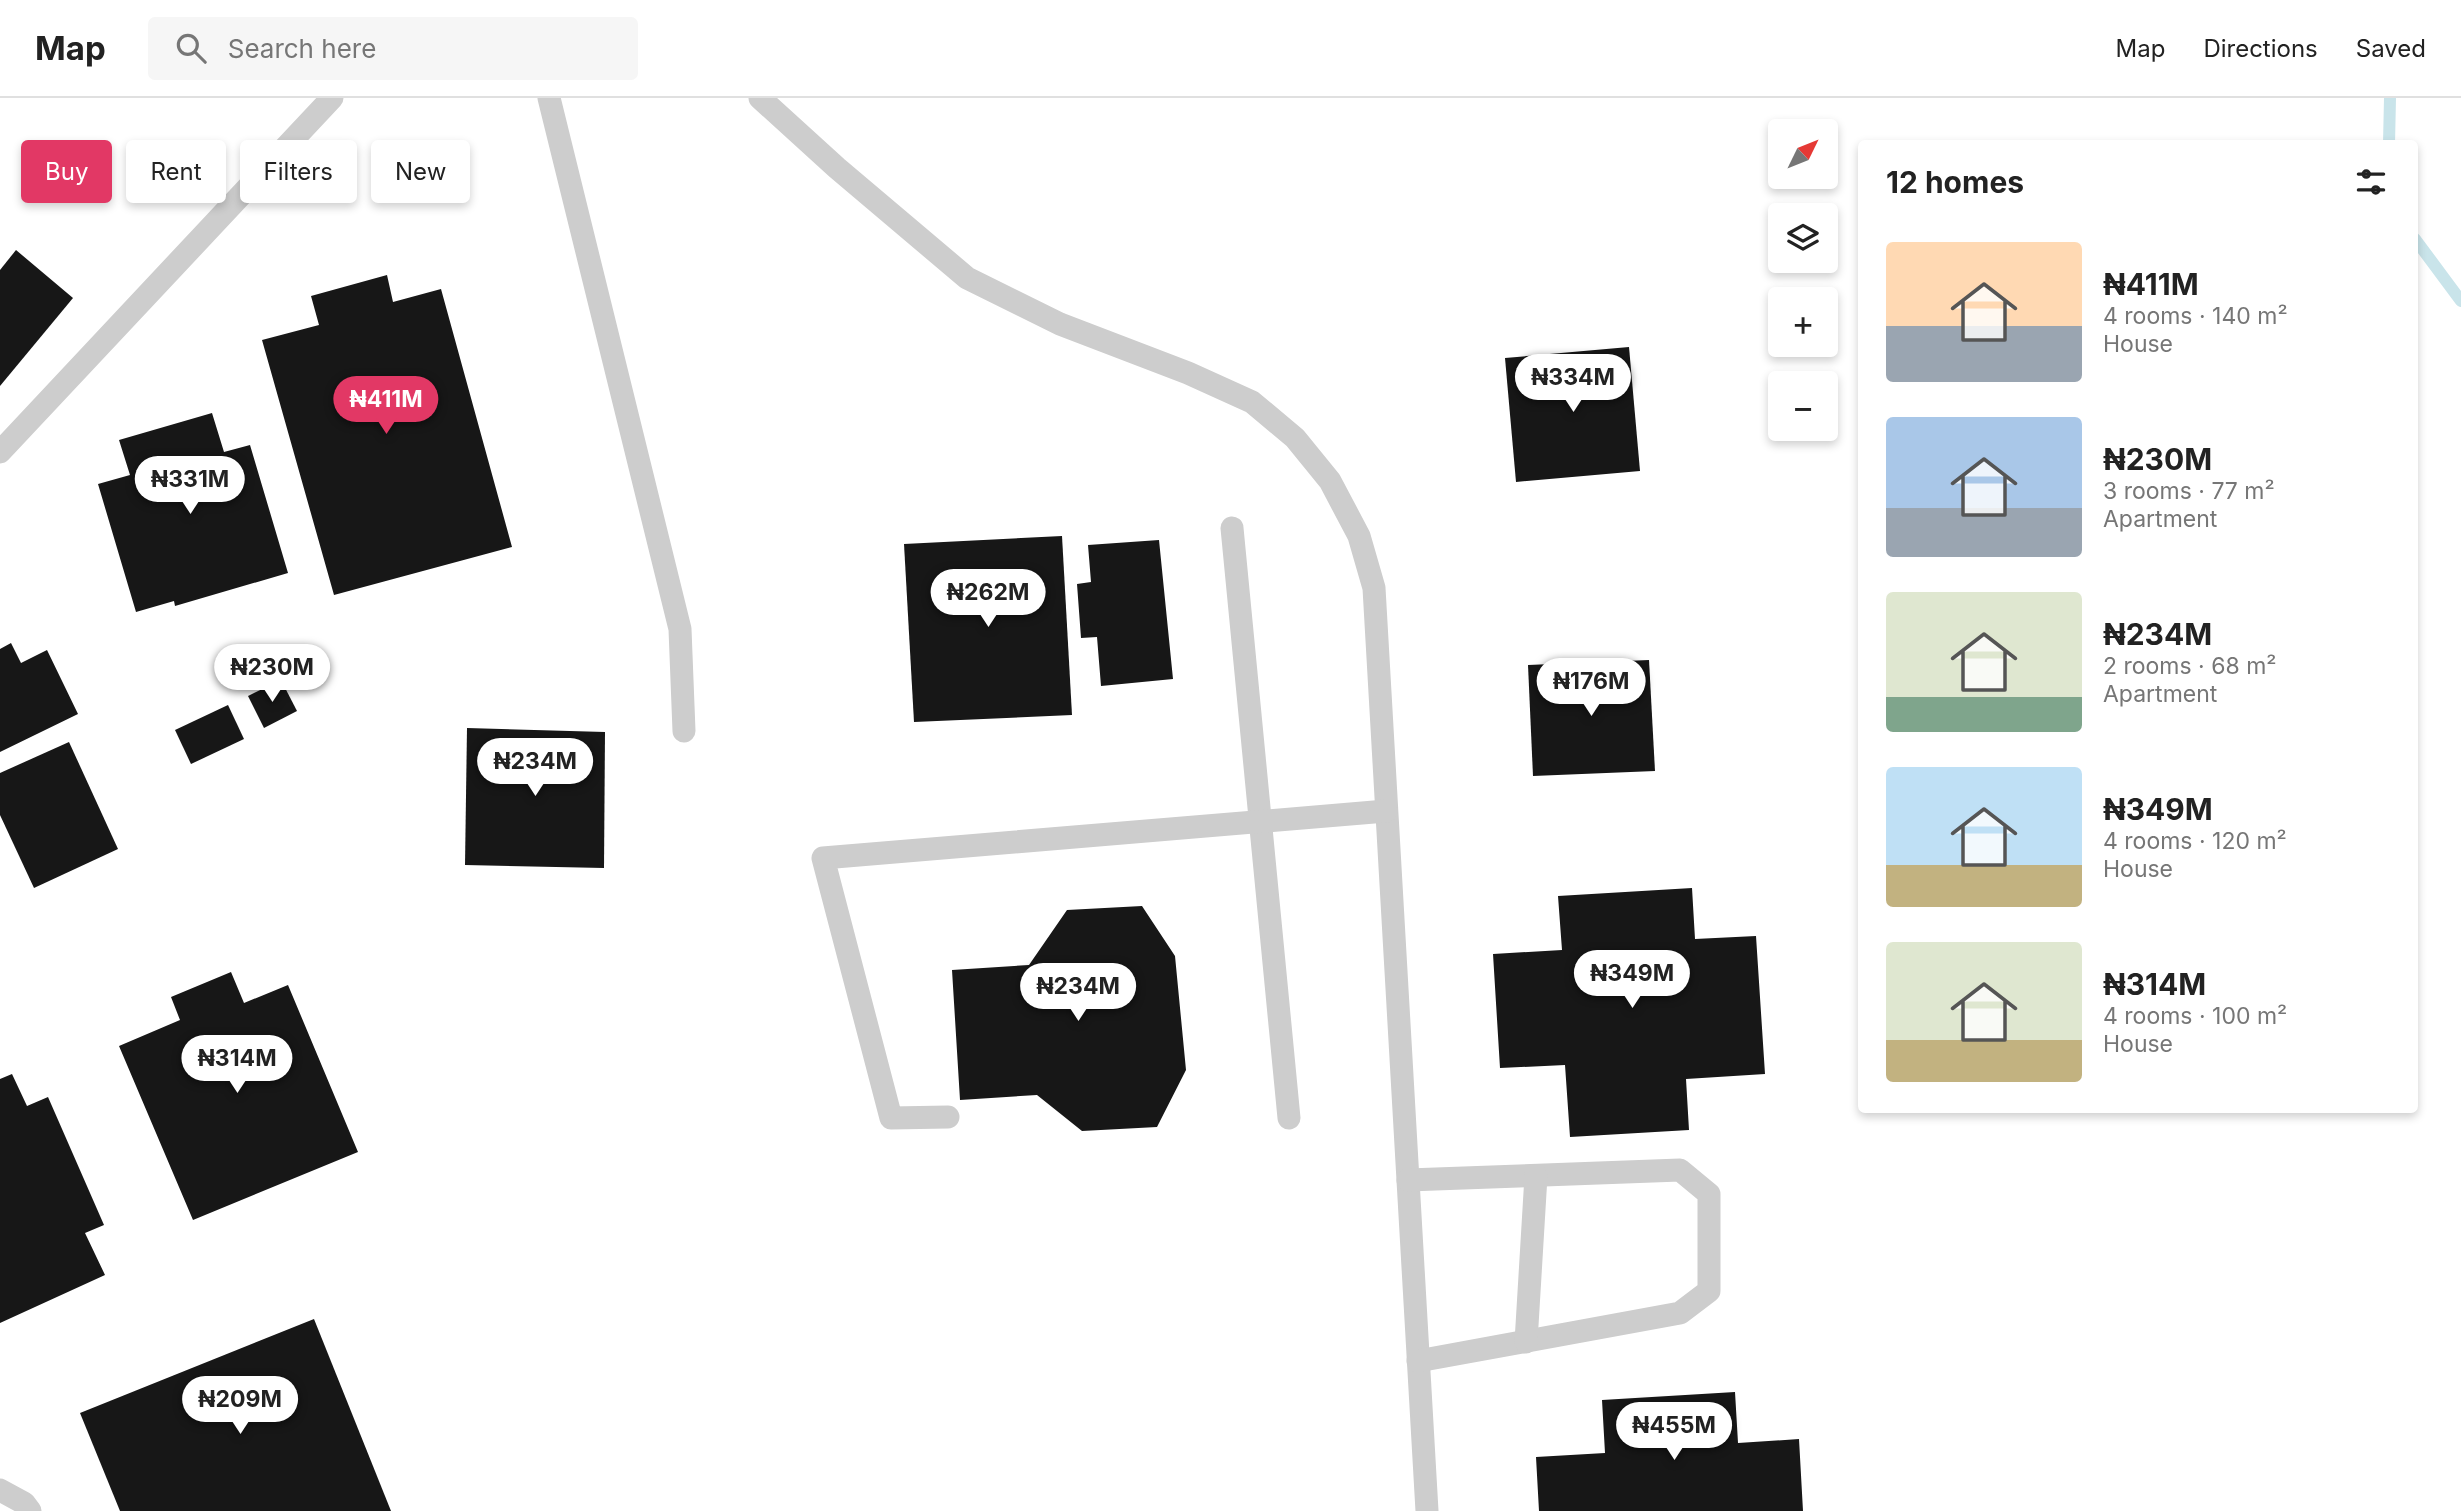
<!DOCTYPE html>
<html lang="en">
<head>
<meta charset="utf-8">
<style>
	:root { --surface:#fff; --page:#f6f6f6; --text:#222; --muted:#767676; --line:#e0e0e0; --accent:#e23865 }
	body { margin:0; font-family:Inter,sans-serif; background:var(--page); color:var(--text); height:100vh; display:flex; flex-direction:column; font-size:26px; white-space:nowrap }
	* { box-sizing:border-box; margin:0 }
	p { font-size:23px; color:var(--muted) }
	.icon { flex:none; width:38px; height:38px; fill:none; stroke:currentColor; stroke-width:2; stroke-linecap:round; stroke-linejoin:round }
	.map { position:relative; flex:1; overflow:hidden }
	.details { position:absolute; left:1858px; top:42px; width:560px; height:973px; display:flex; flex-direction:column; background:var(--surface); border-radius:7px; box-shadow:0 4px 10px #0003 }
	.details>* { flex:none }
	.top-card { position:absolute; left:21px; top:42px; width:665px; height:63px; display:flex; gap:14px }
	.needle { width:46px; rotate:47deg }
	.tools { position:absolute; left:1768px; top:21px; display:grid; gap:14px }
	.tools a { display:grid; place-items:center; width:70px; height:70px; border-radius:7px; background:var(--surface); box-shadow:0 4px 10px #0003; font-size:35px }
	.price { position:absolute; translate:-50% -60px; padding:0 16px; border-radius:24px; background:#fff; color:#222; font-size:23px; line-height:46px; filter:drop-shadow(0 2px 4px #0008) }
	.price::after { content:''; position:absolute; left:50%; top:42px; width:21px; height:16px; margin-left:-10px; background:inherit; clip-path:polygon(0 0,100% 0,50% 100%) }
	.price.current { background:var(--accent); color:#fff }
	ul { padding:0; list-style:none }
	li { display:flex; align-items:center; gap:21px; height:175px; padding:0 28px }
	li span { display:grid; place-items:center; flex:none; width:196px; height:140px; border-radius:7px; color:#555 }
	li>.icon { margin-inline-start:auto }
	span .icon { width:84px; height:84px; fill:#fffc; stroke-width:1 }
	li b { font-size:30px }
	h2 { display:flex; justify-content:space-between; align-items:center; height:84px; padding:0 28px; font-size:30px }
	.tag { padding:0 24px; border-radius:7px; background:var(--surface); box-shadow:0 4px 10px #0003; font-size:24px; line-height:63px }
	.tag.current { background:var(--accent); color:#fff }
	header { display:flex; align-items:center; gap:42px; box-sizing:border-box; height:98px; padding:0 35px; background:var(--surface); border-bottom:2px solid var(--line) }
	header strong { font-size:33px }
	nav { display:flex; gap:38px; margin-inline-start:auto; font-size:24px }
	.search { width:490px; height:63px; background:var(--page); display:flex; align-items:center; gap:18px; box-sizing:border-box; padding:0 24px; border-radius:7px; color:var(--muted); font-size:26px }
	.map>svg:first-child { display:block }
	.lines { fill:none; stroke-linecap:round; stroke-linejoin:round }
	.stream { stroke:#c9e4ea; stroke-width:12 }
	.building { fill:#171717 }
	.service { stroke:#cdcdcd; stroke-width:23 }
</style>
</head>
<body>
<header>
<strong>Map</strong>
<div class="search"><svg class="icon" aria-label="search" viewBox="0 0 24 24"><circle cx="10" cy="10" r="6"/><path d="M15 15l6 6"/></svg>Search here</div>
<nav><a>Map</a><a>Directions</a><a>Saved</a></nav>
</header>
<div class="map">
<svg width="2461" height="1413" viewBox="0 0 2461 1413">
	<rect width="100%" height="100%" fill="#fff"/>
	<g class="lines">
		<g class="stream">
			<polyline points="2389,46 2390,0"/>
			<polyline points="2415,141 2461,203"/>
		</g>
	</g>
	<g class="building">
		<polygon points="16,152 73,200 0,288 0,172"/>
		<polygon points="387,177 393,204 441,191 512,449 334,497 262,242 319,227 311,198"/>
		<polygon points="1629,249 1640,373 1516,384 1505,260"/>
		<polygon points="212,315 224,354 250,347 288,475 175,508 174,503 136,514 98,386 130,377 119,342"/>
		<polygon points="1062,438 1072,617 914,624 904,446"/>
		<polygon points="1159,442 1173,581 1101,588 1097,539 1081,540 1077,486 1091,484 1088,447"/>
		<polygon points="11,545 21,565 47,552 78,616 0,654 0,551"/>
		<polygon points="1649,562 1655,673 1533,678 1528,567"/>
		<polygon points="281,582 297,613 264,630 248,598"/>
		<polygon points="228,607 244,641 191,666 175,632"/>
		<polygon points="467,630 605,634 604,770 465,767"/>
		<polygon points="69,644 118,751 34,790 0,717 0,675"/>
		<polygon points="1692,790 1695,841 1756,838 1765,976 1686,981 1689,1032 1570,1039 1565,967 1500,970 1493,856 1562,852 1558,798"/>
		<polygon points="1142,808 1175,858 1186,972 1157,1029 1082,1033 1037,997 960,1002 952,872 1029,867 1067,812"/>
		<polygon points="231,874 244,905 288,887 358,1054 193,1122 119,948 180,922 171,899"/>
		<polygon points="12,976 27,1008 48,999 104,1127 85,1135 105,1177 0,1225 0,981"/>
		<polygon points="314,1221 391,1413 120,1413 80,1315"/>
		<polygon points="1735,1294 1738,1345 1799,1341 1803,1413 1539,1413 1536,1359 1605,1355 1602,1302"/>
	</g>
	<g class="lines">
		<g class="service">
			<polyline points="549,0 680,531 684,633"/>
			<polyline points="760,0 837,70 967,180 1060,226 1188,275 1252,304 1295,340 1330,383 1359,438 1374,490 1427,1413"/>
			<polyline points="0,354 332,0"/>
			<polyline points="1232,430 1289,1020"/>
			<polyline points="948,1019 891,1020 823,760 1386,713"/>
			<polyline points="1408,1082 1680,1072 1709,1096 1709,1193 1680,1215 1418,1263"/>
			<polyline points="1526,1244 1536,1078"/>
			<polyline points="0,1392 24,1405 30,1413"/>
		</g>
	</g>
</svg>
<div class="tools">
<a><svg class="needle" viewBox="-14 -14 28 28"><path d="M0-13l5 13h-10z" fill="#e53935"/><path d="M0 13l5-13h-10z" fill="#767676"/></svg></a>
<a><svg class="icon" aria-label="layers" viewBox="0 0 24 24"><path d="M12 4l9 5-9 5-9-5zM3 14l9 5 9-5"/></svg></a>
<a>+</a>
<a>−</a>
</div>
<b class="price" style="left:1573px;top:316px">₦334M</b>
<b class="price current" style="left:386px;top:338px">₦411M</b>
<b class="price" style="left:190px;top:418px">₦331M</b>
<b class="price" style="left:988px;top:531px">₦262M</b>
<b class="price" style="left:272px;top:606px">₦230M</b>
<b class="price" style="left:1591px;top:620px">₦176M</b>
<b class="price" style="left:535px;top:700px">₦234M</b>
<b class="price" style="left:1632px;top:912px">₦349M</b>
<b class="price" style="left:1078px;top:925px">₦234M</b>
<b class="price" style="left:237px;top:997px">₦314M</b>
<b class="price" style="left:240px;top:1338px">₦209M</b>
<b class="price" style="left:1674px;top:1364px">₦455M</b>
<div class="top-card">
<a class="tag current">Buy</a>
<a class="tag">Rent</a>
<a class="tag">Filters</a>
<a class="tag">New</a>
</div>
<section class="details">
<h2>12 homes<svg class="icon" aria-label="filters" viewBox="0 0 24 24"><path d="M4 7h16M4 17h16"/><circle cx="9" cy="7" r="2"/><circle cx="15" cy="17" r="2"/></svg></h2>
<ul>
<li><span style="background:linear-gradient(#ffd9b3 60%,#9aa5b1 0)"><svg class="icon" aria-label="home" viewBox="0 0 24 24"><path d="M3 11l9-7 9 7M6 9v11h12V9"/></svg></span><div><b>₦411M</b><p>4 rooms · 140 m²</p><p>House</p></div></li>
<li><span style="background:linear-gradient(#a9c7e8 65%,#9aa5b1 0)"><svg class="icon" aria-label="home" viewBox="0 0 24 24"><path d="M3 11l9-7 9 7M6 9v11h12V9"/></svg></span><div><b>₦230M</b><p>3 rooms · 77 m²</p><p>Apartment</p></div></li>
<li><span style="background:linear-gradient(#dfe7d0 75%,#7fa58c 0)"><svg class="icon" aria-label="home" viewBox="0 0 24 24"><path d="M3 11l9-7 9 7M6 9v11h12V9"/></svg></span><div><b>₦234M</b><p>2 rooms · 68 m²</p><p>Apartment</p></div></li>
<li><span style="background:linear-gradient(#bfe0f5 70%,#c2b280 0)"><svg class="icon" aria-label="home" viewBox="0 0 24 24"><path d="M3 11l9-7 9 7M6 9v11h12V9"/></svg></span><div><b>₦349M</b><p>4 rooms · 120 m²</p><p>House</p></div></li>
<li><span style="background:linear-gradient(#dfe7d0 70%,#c2b280 0)"><svg class="icon" aria-label="home" viewBox="0 0 24 24"><path d="M3 11l9-7 9 7M6 9v11h12V9"/></svg></span><div><b>₦314M</b><p>4 rooms · 100 m²</p><p>House</p></div></li>
</ul>
</section>
</div>
</body>
</html>
